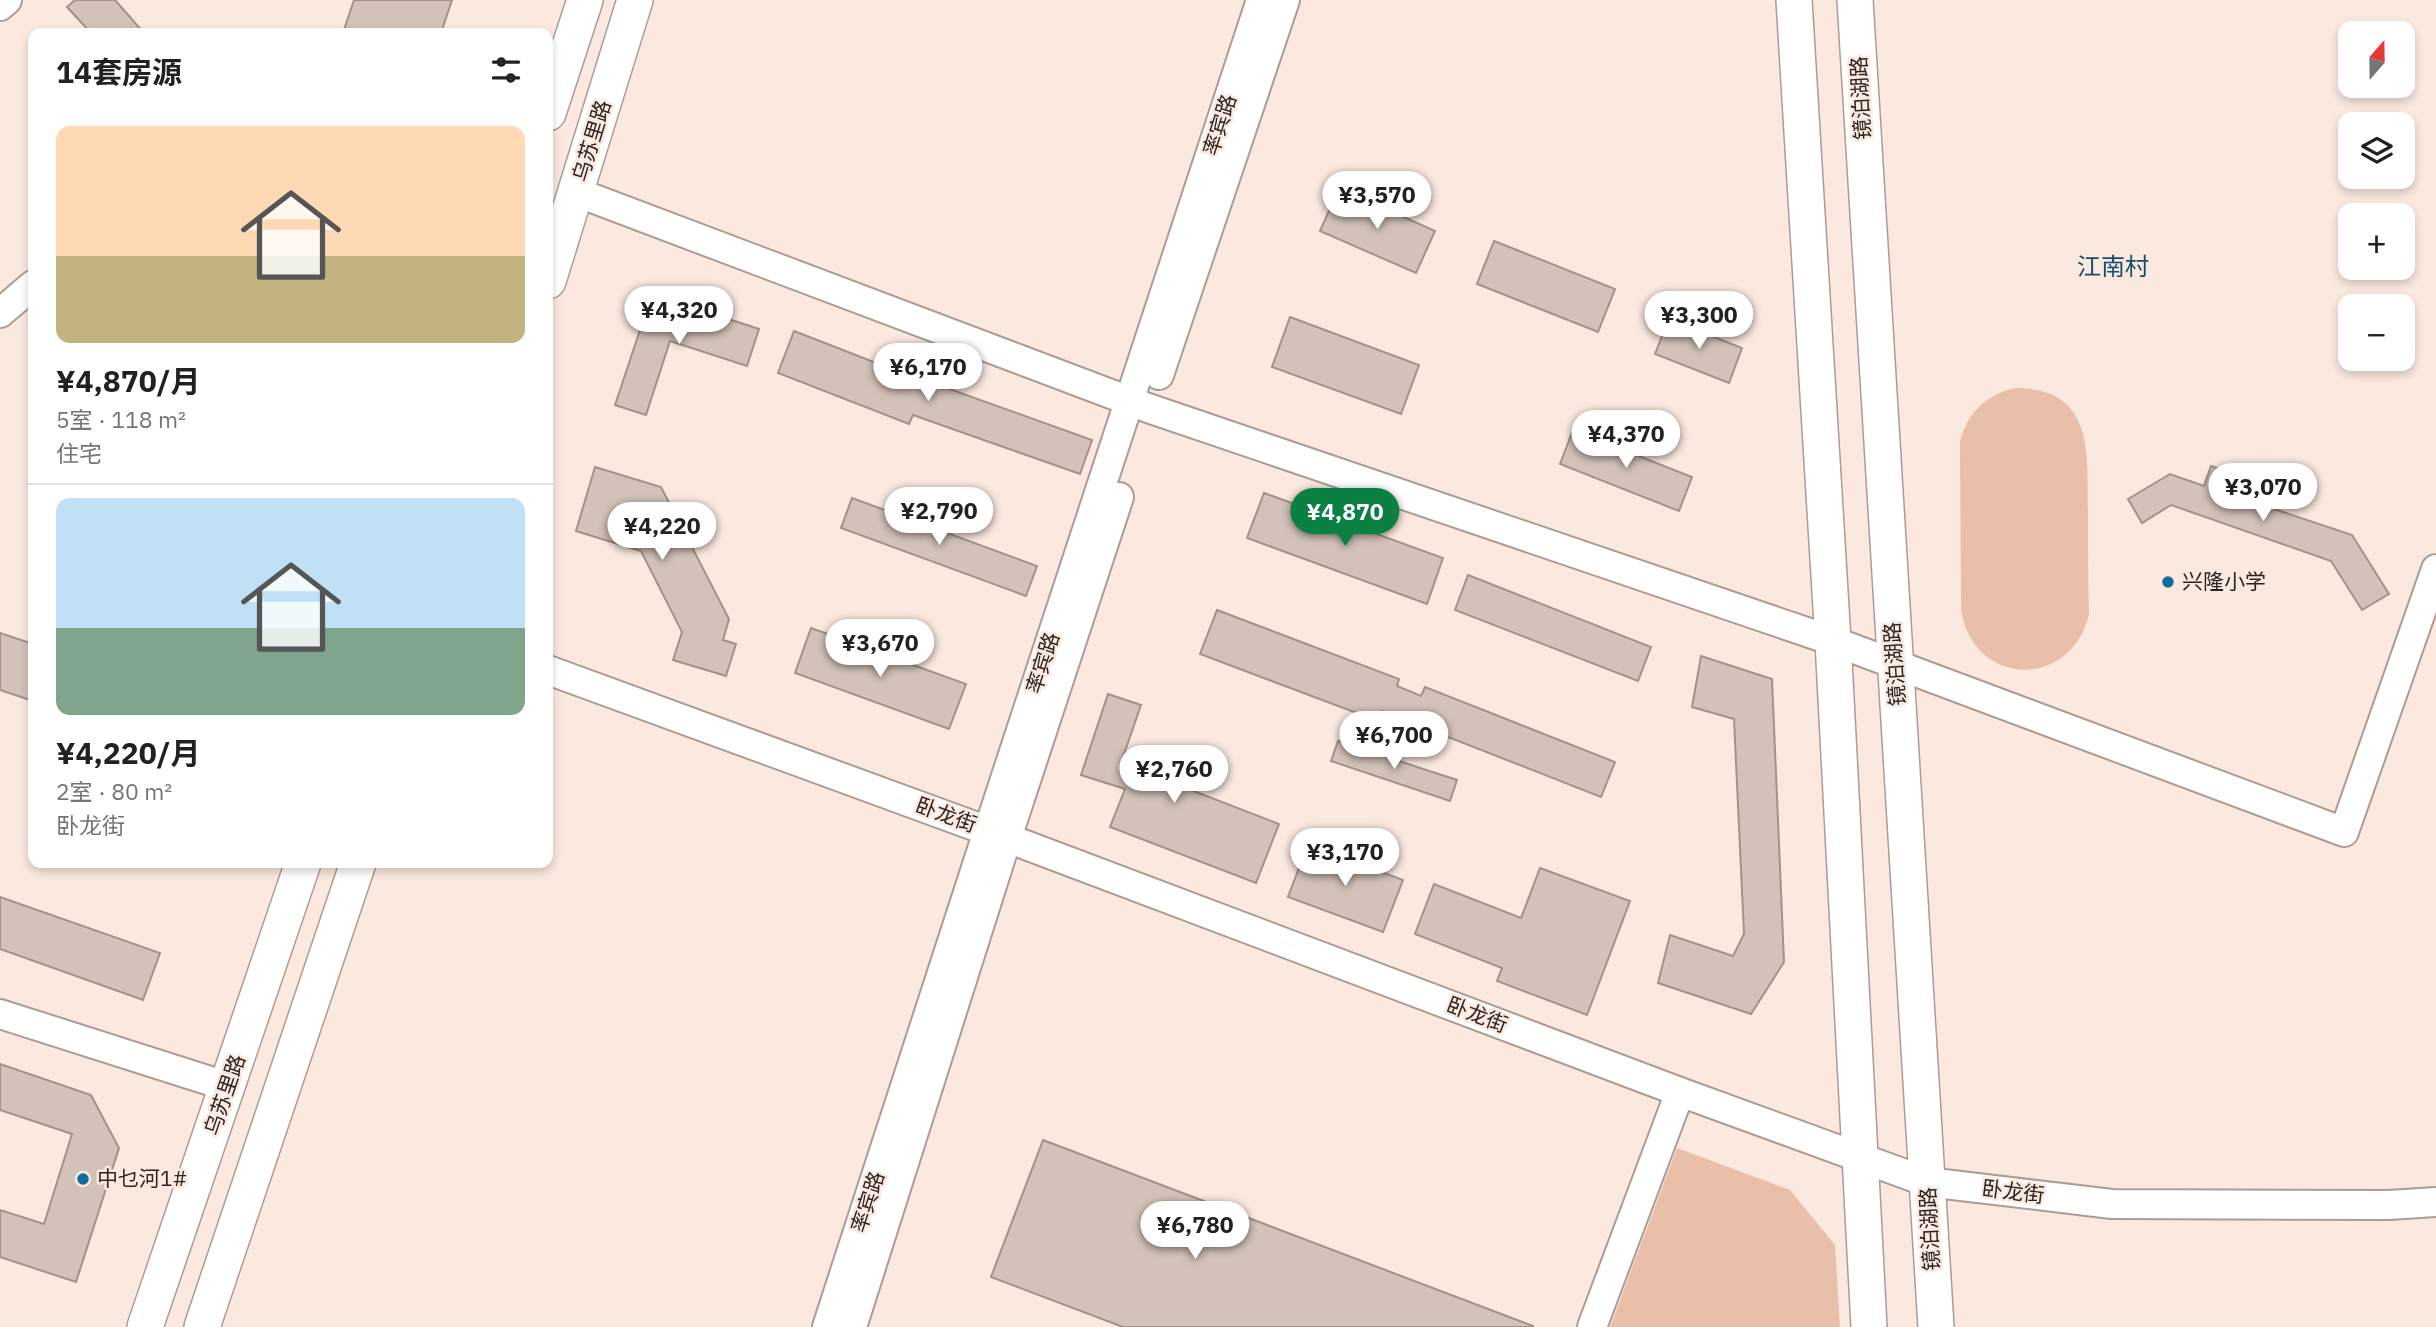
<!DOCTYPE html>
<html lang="zh">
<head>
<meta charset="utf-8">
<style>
	:root { --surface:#fff; --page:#f6f6f6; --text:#202124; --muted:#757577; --line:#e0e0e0; --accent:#0b8043 }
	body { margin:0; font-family:"IBM Plex Sans","Noto Sans SC",sans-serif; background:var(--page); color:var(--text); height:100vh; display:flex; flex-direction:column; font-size:26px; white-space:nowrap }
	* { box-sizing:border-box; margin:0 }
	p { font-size:23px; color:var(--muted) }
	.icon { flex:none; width:38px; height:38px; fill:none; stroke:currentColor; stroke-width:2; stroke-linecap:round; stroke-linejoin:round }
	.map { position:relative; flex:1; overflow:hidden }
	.sheet { position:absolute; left:28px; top:28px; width:525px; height:840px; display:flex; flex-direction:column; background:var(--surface); border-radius:14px; box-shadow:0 4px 10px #0003 }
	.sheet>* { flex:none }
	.needle { width:46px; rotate:20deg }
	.fabs { position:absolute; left:2338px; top:21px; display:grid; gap:14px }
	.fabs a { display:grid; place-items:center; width:77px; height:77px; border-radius:14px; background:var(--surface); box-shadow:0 4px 10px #0003; font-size:35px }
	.price { position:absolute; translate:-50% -60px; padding:0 16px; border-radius:24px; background:#fff; color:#222; font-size:23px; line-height:46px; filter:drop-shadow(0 2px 4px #0008) }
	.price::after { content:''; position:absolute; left:50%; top:42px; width:21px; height:16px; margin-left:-10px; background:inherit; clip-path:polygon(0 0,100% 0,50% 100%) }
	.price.active { background:var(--accent); color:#fff }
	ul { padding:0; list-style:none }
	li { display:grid; align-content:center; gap:14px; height:371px; padding:0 28px }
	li+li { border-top:2px solid var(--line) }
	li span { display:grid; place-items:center; height:217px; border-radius:14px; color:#555 }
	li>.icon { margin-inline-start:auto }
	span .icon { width:126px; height:126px; fill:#fffc; stroke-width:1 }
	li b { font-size:30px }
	h2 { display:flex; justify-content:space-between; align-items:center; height:84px; padding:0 28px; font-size:30px }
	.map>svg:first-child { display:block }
	.green { fill:#e9bfaa }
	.building { fill:#d3c2b9; stroke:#a3928a; stroke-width:2 }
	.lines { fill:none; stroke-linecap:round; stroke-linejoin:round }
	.minor-casing { stroke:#ac9c94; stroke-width:32 }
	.major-casing { stroke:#ac9c94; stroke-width:38 }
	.minor { stroke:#fff; stroke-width:28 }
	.major { stroke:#fff; stroke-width:35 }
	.poi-dot { fill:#116d9c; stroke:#fbe9e0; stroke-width:2.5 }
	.labels { text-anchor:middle; stroke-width:5; stroke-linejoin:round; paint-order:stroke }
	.street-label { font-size:21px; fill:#2b2421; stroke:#fbe9e0 }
	.poi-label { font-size:21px; fill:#2b2421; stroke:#fbe9e0; text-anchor:start }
	.quarter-label { font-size:24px; fill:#124d6e; stroke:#fbe9e0 }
</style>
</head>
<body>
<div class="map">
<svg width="2436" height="1327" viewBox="0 0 2436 1327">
	<rect width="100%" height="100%" fill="#fbe9e0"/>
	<g class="green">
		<path d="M 2015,388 C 2095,388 2087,453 2088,511 C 2088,545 2088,579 2089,614 C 2071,691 1972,687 1961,609 L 1960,441 C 1968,412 1986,395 2015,388 Z"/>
		<polygon points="1677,1148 1790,1190 1835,1245 1840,1327 1610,1327"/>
	</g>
	<g class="building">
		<polygon points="75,0 115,0 144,33 91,33 67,7"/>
		<polygon points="354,0 452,0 441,33 343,33"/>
		<polygon points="1339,188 1435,231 1416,273 1320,231"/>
		<polygon points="1494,241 1615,289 1598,332 1477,284"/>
		<polygon points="652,294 759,329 747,366 670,341 646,415 615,405"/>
		<polygon points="1290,317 1419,365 1401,414 1272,367"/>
		<polygon points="1669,319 1742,348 1729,383 1655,354"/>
		<polygon points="794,331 943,389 944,387 1092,440 1080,474 913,415 909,424 778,373"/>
		<polygon points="1573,430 1692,477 1679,511 1560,464"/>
		<polygon points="2211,466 2280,489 2274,509 2352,535 2389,594 2362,610 2331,561 2171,505 2142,523 2128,499 2170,474 2204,486"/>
		<polygon points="595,467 661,487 729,619 723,640 736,644 726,676 673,660 682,632 641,551 576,531"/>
		<polygon points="1264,493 1443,558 1427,604 1247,538"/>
		<polygon points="852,498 1037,566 1026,596 841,528"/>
		<polygon points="1468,575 1651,647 1638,681 1455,610"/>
		<polygon points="1217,610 1399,679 1397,686 1421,696 1425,687 1615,762 1601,797 1382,711 1378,721 1200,654"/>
		<polygon points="811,628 966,684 949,729 795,673"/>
		<polygon points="0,633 33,644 33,701 0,690"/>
		<polygon points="1701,656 1772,679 1784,962 1751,1014 1658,983 1670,935 1733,956 1744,934 1734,719 1692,707"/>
		<polygon points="1108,694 1141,705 1121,763 1279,824 1256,883 1110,827 1125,789 1081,775"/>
		<polygon points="1338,741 1457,780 1450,801 1331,761"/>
		<polygon points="1308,844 1403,880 1383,932 1288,897"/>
		<polygon points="1540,868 1630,901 1587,1015 1497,981 1502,968 1415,934 1434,884 1521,918"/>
		<polygon points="0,897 160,953 143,1000 0,949"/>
		<polygon points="0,1064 91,1095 119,1148 76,1282 0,1257 0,1210 44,1224 72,1134 0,1110"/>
		<polygon points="1043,1140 1533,1326 1533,1327 1123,1327 991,1277"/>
	</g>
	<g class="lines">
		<defs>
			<g id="minor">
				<polyline points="0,6 7,0"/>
				<polyline points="576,192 1148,408 1833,641 2344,832 2436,569"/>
				<polyline points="0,313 33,285"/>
				<polyline points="1159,375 1285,0"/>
				<polyline points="548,670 1007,838 1680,1092 1927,1182 2112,1204 2389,1205 2436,1202"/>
				<polyline points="0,1014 229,1087"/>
				<polyline points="827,1327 988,831 1261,0"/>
				<polyline points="852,1327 1007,838 1119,497"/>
				<polyline points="1592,1327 1680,1092"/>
			</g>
			<g id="major">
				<polyline points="1794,0 1833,641 1869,1327"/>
				<polyline points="1855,0 1936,1327"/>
				<polyline points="548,113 585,0"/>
				<polyline points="548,281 635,0"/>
				<polyline points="145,1327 303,863"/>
				<polyline points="202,1327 358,863"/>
			</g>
		</defs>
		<use href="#minor" class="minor-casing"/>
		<use href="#major" class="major-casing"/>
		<use href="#minor" class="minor"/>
		<use href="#major" class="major"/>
	</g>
	<g class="poi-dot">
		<circle cx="2168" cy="582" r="7"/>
		<circle cx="83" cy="1179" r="7"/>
	</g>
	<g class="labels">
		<g class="street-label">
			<text transform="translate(1861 98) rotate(-93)" y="7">镜泊湖路</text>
			<text transform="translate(1220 125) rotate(-72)" y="7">率宾路</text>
			<text transform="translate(592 141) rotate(-73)" y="7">乌苏里路</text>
			<text transform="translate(1043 663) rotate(-72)" y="7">率宾路</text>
			<text transform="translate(1895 664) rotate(-94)" y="7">镜泊湖路</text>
			<text transform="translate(946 815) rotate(20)" y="7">卧龙街</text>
			<text transform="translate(1477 1015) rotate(21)" y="7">卧龙街</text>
			<text transform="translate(225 1095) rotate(-71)" y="7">乌苏里路</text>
			<text transform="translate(2013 1192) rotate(7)" y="7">卧龙街</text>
			<text transform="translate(868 1202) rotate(-72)" y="7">率宾路</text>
			<text transform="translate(1930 1229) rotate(-93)" y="7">镜泊湖路</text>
		</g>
		<g class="poi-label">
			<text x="2182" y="589">兴隆小学</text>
			<text x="97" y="1186">中乜河1#</text>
		</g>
		<g class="quarter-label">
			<text x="2113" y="275">江南村</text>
		</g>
	</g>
</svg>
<div class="fabs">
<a><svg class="needle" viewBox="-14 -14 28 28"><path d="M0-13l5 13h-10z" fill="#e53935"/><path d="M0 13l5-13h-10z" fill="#757577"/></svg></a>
<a><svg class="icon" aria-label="layers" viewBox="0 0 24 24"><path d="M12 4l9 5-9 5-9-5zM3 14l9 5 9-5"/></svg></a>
<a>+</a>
<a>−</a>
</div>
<b class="price" style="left:1377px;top:231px">¥3,570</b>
<b class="price" style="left:679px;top:346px">¥4,320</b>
<b class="price" style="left:1699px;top:351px">¥3,300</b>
<b class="price" style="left:928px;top:403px">¥6,170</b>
<b class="price" style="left:1626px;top:470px">¥4,370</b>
<b class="price" style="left:2263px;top:523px">¥3,070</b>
<b class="price" style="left:939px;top:547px">¥2,790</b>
<b class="price active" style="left:1345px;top:548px">¥4,870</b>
<b class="price" style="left:662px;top:562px">¥4,220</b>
<b class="price" style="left:880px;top:679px">¥3,670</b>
<b class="price" style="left:1394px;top:771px">¥6,700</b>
<b class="price" style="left:1174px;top:805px">¥2,760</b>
<b class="price" style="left:1345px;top:888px">¥3,170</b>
<b class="price" style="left:1195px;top:1261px">¥6,780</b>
<section class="sheet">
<h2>14套房源<svg class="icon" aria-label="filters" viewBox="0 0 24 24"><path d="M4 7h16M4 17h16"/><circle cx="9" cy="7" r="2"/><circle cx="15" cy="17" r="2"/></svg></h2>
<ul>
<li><span style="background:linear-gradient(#ffd9b3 60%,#c2b280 0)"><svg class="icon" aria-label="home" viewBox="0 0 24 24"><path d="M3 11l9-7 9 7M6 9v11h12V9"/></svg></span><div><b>¥4,870/月</b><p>5室 · 118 m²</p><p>住宅</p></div></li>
<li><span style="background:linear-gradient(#bfe0f5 60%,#7fa58c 0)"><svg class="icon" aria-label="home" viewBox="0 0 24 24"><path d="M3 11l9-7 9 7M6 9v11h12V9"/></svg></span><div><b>¥4,220/月</b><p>2室 · 80 m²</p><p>卧龙街</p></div></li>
</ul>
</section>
</div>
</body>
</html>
